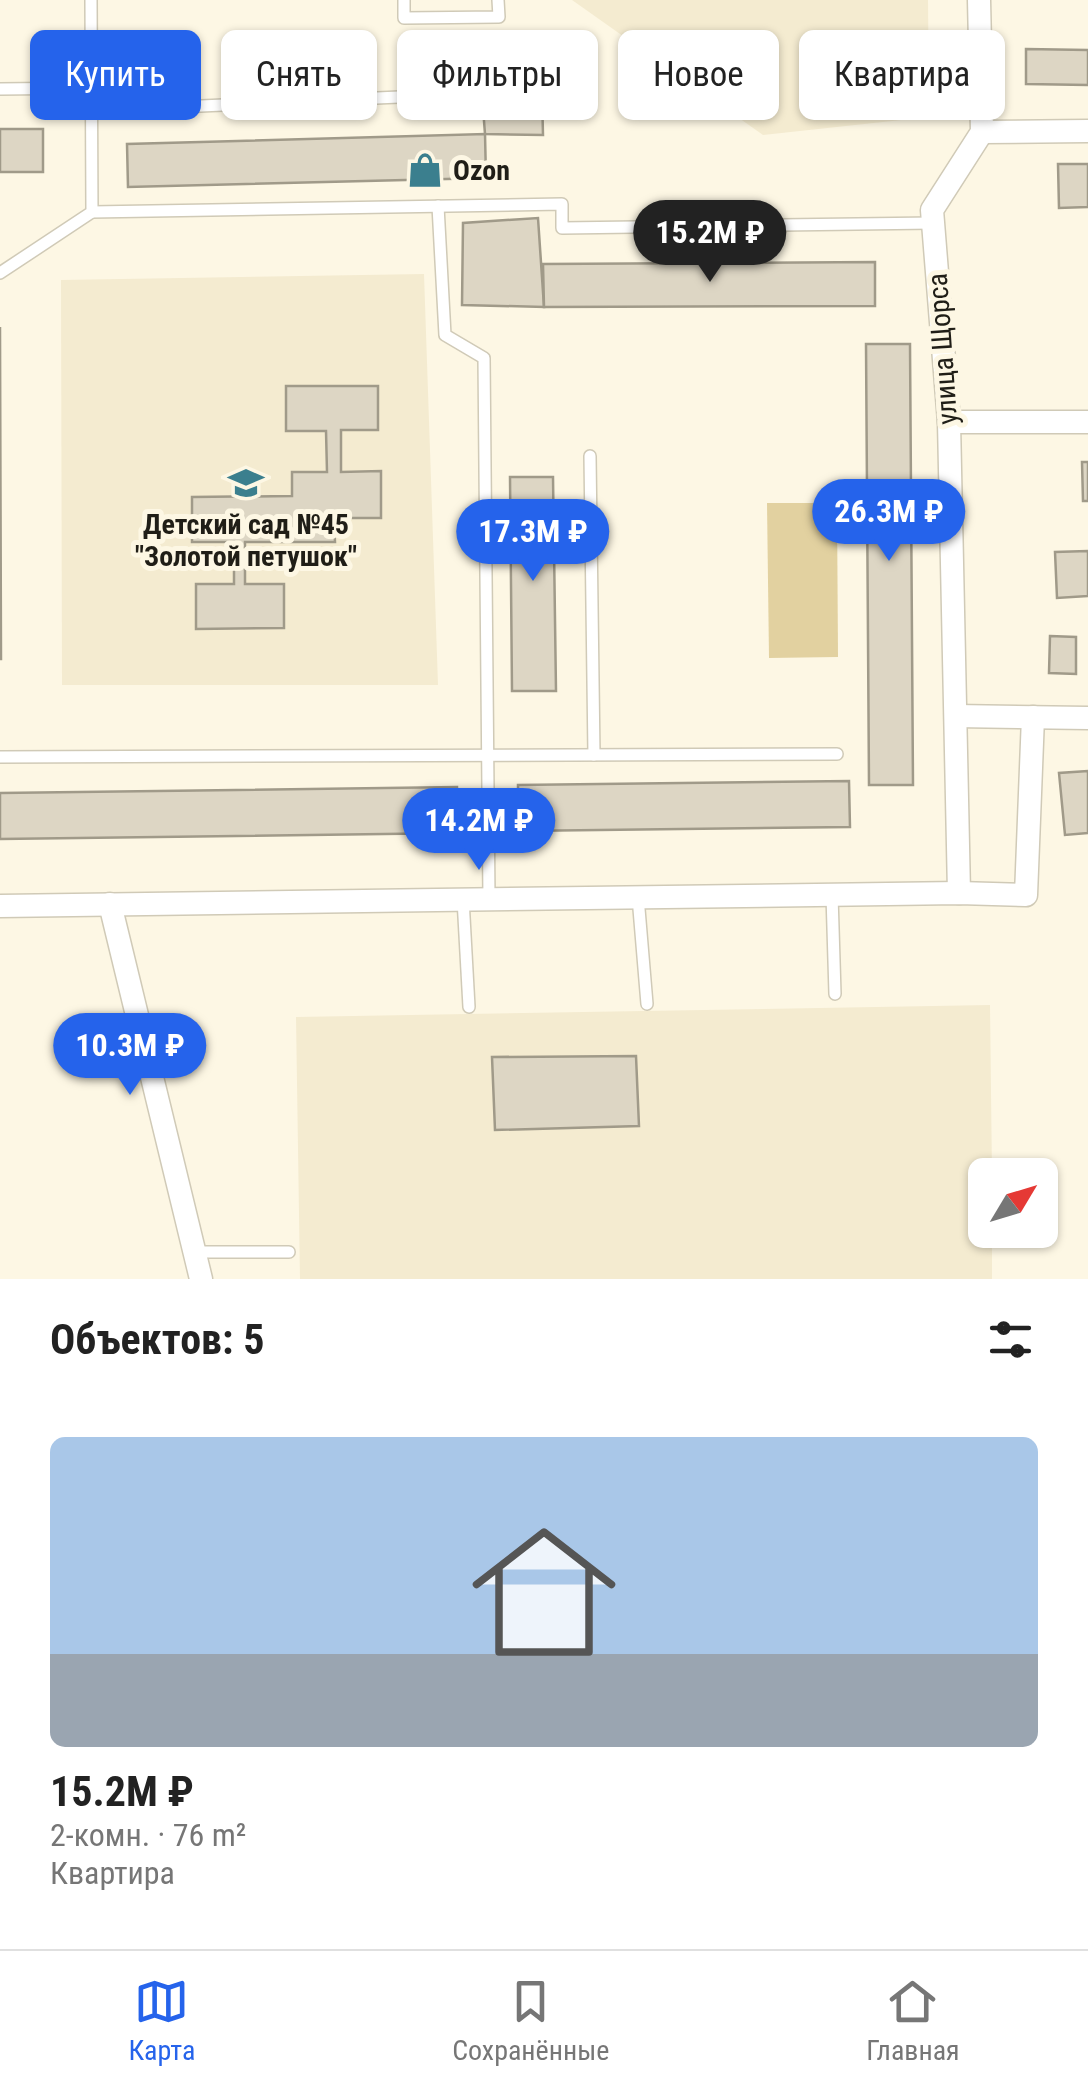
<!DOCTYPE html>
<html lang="ru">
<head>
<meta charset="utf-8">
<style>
	:root { --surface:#fff; --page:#f2f2f2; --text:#222; --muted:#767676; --line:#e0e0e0; --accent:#2563eb }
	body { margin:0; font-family:"Roboto Condensed",sans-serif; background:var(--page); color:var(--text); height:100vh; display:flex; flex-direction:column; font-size:38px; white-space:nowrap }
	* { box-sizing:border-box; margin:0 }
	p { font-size:32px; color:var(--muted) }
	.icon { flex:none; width:55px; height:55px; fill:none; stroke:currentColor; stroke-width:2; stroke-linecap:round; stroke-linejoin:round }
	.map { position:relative; height:1279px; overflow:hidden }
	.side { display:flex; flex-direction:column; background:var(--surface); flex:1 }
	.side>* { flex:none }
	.hud { position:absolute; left:30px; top:30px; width:1030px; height:90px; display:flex; gap:20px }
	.needle { width:65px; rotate:52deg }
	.controls { position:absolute; left:968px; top:1158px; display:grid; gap:20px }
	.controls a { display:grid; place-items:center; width:90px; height:90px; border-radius:15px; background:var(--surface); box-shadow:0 2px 8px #0004; font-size:50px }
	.price { position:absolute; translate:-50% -85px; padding:0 22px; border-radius:35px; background:var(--accent); color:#fff; font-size:32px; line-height:65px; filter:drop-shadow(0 2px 5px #0008) }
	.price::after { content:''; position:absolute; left:50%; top:60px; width:30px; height:22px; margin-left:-15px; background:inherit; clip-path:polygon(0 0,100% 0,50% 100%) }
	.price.active { background:#222; color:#fff }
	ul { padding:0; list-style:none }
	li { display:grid; align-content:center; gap:20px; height:530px; padding:0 50px }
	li+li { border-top:2px solid var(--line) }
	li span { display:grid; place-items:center; height:310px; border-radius:15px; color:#555 }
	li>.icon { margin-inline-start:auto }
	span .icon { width:180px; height:180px; fill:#fffc; stroke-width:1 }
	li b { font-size:42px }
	h2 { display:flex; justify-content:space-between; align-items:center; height:120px; padding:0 50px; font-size:42px }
	.tag { padding:0 35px; border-radius:15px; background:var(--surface); box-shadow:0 2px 8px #0004; font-size:35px; line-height:90px }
	.tag.active { background:var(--accent); color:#fff }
	.dock { display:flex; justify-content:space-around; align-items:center; height:140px; border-top:2px solid var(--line); background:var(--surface); font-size:28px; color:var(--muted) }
	.dock a { display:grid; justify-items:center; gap:5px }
	.dock .active { color:var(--accent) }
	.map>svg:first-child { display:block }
	.built { fill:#f4ebd0 }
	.green { fill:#e2d1a0 }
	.building { fill:#ddd6c4; stroke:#a09a89; stroke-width:2.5 }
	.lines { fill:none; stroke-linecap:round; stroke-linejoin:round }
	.lane-casing { stroke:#d0cab7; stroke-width:14 }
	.street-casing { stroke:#d0cab7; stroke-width:25 }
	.lane { stroke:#fff; stroke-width:11 }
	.street { stroke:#fff; stroke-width:22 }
	.labels { text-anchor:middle; stroke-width:10; stroke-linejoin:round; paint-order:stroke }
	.poi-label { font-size:28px; font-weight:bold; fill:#201e17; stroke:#fdf7e4; text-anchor:start }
	.street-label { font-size:28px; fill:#201e17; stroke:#fdf7e4 }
</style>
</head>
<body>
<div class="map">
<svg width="1088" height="1279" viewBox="0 0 1088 1279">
	<rect width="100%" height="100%" fill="#fdf7e4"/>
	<g class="built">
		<polygon points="572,0 928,0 929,117 763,135"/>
		<polygon points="424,274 438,685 62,685 61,280"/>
		<polygon points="990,1005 992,1175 985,1175 985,1230 992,1230 992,1279 300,1279 296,1017"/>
	</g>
	<polygon class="green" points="767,503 837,503 838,657 769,658"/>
	<g class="building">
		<polygon points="1026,49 1088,50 1088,85 1026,84"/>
		<polygon points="542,94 543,135 485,134 482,95"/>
		<rect x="0" y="129" width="43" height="43"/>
		<polygon points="485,134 486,178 128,187 127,144"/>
		<polygon points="1058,164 1088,164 1088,207 1059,208"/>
		<polygon points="538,218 544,307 462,305 463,223"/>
		<polygon points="875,262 875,306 544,307 543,264"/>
		<polygon points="0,327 1,659 0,659"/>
		<polygon points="866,344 910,344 913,785 869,785"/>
		<polygon points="286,386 378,386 378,430 341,430 341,472 381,471 381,518 334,518 335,542 245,542 245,584 284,584 284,628 196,629 196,584 234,584 234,542 192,542 192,497 292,496 292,472 327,472 326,431 286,431"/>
		<polygon points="1082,462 1088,462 1088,501 1083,501"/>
		<polygon points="510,477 553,477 556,691 512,691"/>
		<polygon points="1088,551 1088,596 1057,598 1055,552"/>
		<polygon points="1050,636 1076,637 1076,674 1049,673"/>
		<polygon points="1088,771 1088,833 1065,835 1059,773"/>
		<polygon points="849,781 850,827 518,831 518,785"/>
		<polygon points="457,787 458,833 0,839 0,793"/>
		<polygon points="636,1056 639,1126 495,1130 492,1057"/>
	</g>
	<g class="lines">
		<defs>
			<g id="lane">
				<polyline points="404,0 404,18 499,17 498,0"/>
				<polyline points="0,89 91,88"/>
				<polyline points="91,111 466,94"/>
				<polyline points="438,206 445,335 484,358 489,899"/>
				<polyline points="92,212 562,204 562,228 933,223"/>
				<polyline points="0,273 92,212 91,0"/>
				<polyline points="590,456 594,755"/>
				<polyline points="0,757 837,754"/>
				<polyline points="832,895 835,994"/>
				<polyline points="638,897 647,1004"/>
				<polyline points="463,899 469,1007"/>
				<polyline points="195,1252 289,1252"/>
			</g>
			<g id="street">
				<polyline points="982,132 1088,131"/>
				<polyline points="949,422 1088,422"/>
				<polyline points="956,716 1088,718"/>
				<polyline points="959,893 949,422 932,210 982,132 979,0"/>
				<polyline points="110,904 201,1279"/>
				<polyline points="0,906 959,893 1026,895 1033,717"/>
			</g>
		</defs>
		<use href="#lane" class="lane-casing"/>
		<use href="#street" class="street-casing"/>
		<use href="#lane" class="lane"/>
		<use href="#street" class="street"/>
	</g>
	<defs>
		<symbol id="shop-bare" viewBox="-9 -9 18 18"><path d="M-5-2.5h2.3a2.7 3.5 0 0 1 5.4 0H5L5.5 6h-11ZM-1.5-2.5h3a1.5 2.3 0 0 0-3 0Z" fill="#3b7f8e" stroke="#fdf7e4" stroke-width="2.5" paint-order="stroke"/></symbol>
		<symbol id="school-bare" viewBox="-9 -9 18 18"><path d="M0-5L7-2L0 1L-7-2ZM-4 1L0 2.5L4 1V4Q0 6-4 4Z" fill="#3b7f8e" stroke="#fdf7e4" stroke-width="2.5" paint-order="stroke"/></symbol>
	</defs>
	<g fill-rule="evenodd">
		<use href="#shop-bare" x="400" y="145" width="50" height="50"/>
		<use href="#school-bare" x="221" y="458" width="50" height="50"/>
	</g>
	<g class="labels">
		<g class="poi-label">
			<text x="453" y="180">Ozon</text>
			<text x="246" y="534" text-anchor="middle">Детский сад №45<tspan x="246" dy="32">"Золотой петушок"</tspan></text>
		</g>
		<g class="street-label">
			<text transform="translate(942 349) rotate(-94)" y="10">улица Щорса</text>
		</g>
	</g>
</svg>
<div class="controls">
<a><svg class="needle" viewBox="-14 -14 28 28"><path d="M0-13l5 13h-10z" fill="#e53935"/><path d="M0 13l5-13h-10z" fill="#767676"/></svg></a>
</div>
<b class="price active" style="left:710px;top:285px">15.2M ₽</b>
<b class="price" style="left:889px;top:564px">26.3M ₽</b>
<b class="price" style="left:533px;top:584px">17.3M ₽</b>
<b class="price" style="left:479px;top:873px">14.2M ₽</b>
<b class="price" style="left:130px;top:1098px">10.3M ₽</b>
<div class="hud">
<a class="tag active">Купить</a>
<a class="tag">Снять</a>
<a class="tag">Фильтры</a>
<a class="tag">Новое</a>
<a class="tag">Квартира</a>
</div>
</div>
<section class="side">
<h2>Объектов: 5<svg class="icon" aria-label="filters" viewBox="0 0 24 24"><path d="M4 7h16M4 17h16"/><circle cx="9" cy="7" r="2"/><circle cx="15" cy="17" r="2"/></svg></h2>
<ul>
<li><span style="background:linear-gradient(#a9c7e8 70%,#9aa5b1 0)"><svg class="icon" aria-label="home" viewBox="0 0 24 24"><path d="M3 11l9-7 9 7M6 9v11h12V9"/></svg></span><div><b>15.2M ₽</b><p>2-комн. · 76 m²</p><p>Квартира</p></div></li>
</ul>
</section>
<nav class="dock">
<a class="active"><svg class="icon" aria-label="map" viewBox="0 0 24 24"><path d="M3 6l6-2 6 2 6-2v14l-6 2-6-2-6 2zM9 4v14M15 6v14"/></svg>Карта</a>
<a><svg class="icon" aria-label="saved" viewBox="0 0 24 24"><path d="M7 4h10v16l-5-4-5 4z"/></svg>Сохранённые</a>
<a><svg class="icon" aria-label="home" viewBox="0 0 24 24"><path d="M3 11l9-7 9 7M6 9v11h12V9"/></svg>Главная</a>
</nav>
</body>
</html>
